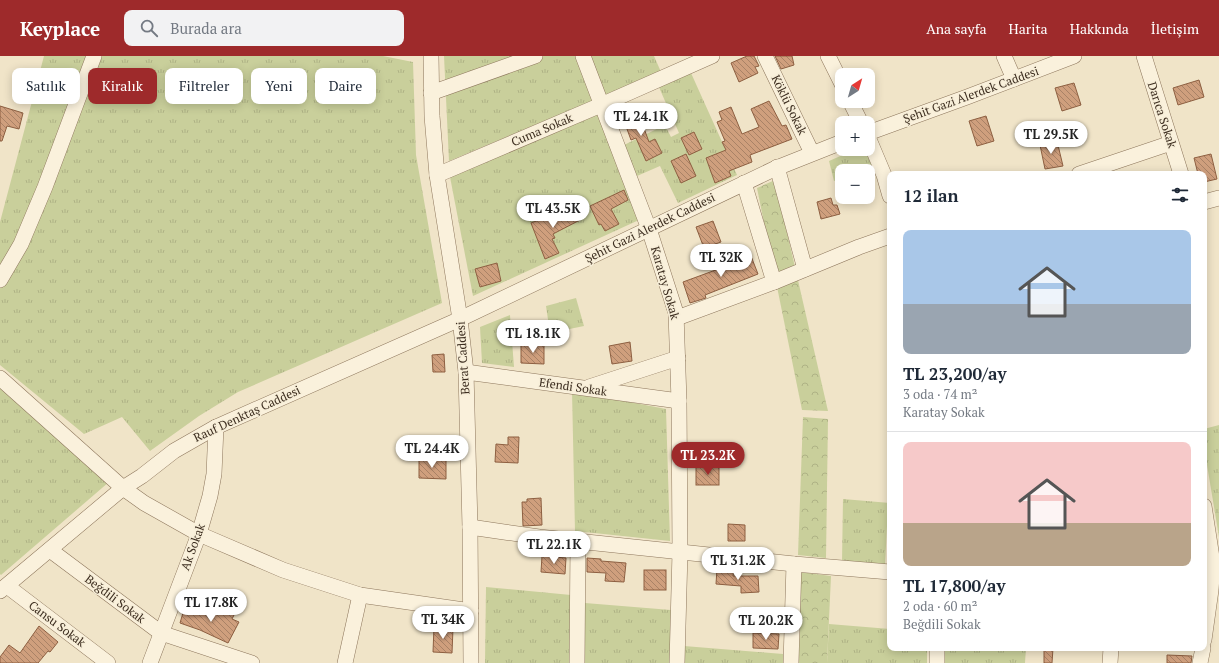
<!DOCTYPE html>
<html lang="tr">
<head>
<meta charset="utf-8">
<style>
	:root { --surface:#fff; --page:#f2f2f3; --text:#1f2937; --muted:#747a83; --line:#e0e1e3; --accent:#9e2a2b }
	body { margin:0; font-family:"PT Serif",serif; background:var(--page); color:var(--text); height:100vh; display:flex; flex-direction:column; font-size:15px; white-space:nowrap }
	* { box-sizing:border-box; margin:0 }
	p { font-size:13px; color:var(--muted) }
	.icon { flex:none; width:22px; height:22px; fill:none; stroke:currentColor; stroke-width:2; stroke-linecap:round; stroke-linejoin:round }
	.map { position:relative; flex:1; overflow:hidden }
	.drawer { position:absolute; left:887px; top:115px; width:320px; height:480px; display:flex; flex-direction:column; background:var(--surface); border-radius:8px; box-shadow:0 2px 10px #0003 }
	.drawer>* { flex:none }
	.hud { position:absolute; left:12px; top:12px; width:380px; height:36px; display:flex; gap:8px }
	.needle { width:26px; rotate:37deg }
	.buttons { position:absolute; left:835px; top:12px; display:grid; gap:8px }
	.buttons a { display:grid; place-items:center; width:40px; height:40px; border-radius:8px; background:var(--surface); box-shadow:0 2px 10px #0003; font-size:20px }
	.price { position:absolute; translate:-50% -34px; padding:0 9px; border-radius:14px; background:#fff; color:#222; font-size:13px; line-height:26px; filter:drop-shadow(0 1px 2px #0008) }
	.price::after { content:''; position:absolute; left:50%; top:24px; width:12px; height:9px; margin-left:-6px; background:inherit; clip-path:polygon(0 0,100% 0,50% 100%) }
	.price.selected { background:var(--accent); color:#fff }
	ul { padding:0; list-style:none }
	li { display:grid; align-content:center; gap:8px; height:212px; padding:0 16px }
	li+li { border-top:1px solid var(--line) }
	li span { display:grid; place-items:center; height:124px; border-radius:8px; color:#555 }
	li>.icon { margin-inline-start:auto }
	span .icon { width:72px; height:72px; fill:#fffc; stroke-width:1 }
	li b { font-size:17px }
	h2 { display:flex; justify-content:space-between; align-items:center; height:48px; padding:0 16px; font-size:17px }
	.tag { padding:0 14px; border-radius:8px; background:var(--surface); box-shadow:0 2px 10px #0003; font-size:14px; line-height:36px }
	.tag.selected { background:var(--accent); color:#fff }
	header { display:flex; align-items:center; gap:24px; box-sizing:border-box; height:56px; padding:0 20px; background:var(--accent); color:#fff }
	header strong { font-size:19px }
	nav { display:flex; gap:22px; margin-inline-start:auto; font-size:14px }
	.search { width:280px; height:36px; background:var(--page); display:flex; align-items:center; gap:10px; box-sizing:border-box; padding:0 14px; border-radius:8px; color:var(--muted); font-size:15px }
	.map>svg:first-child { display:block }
	.grass { fill:url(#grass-tufts) }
	.forest { fill:url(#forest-crowns) }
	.building { fill:url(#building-back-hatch); stroke:#8d5f41 }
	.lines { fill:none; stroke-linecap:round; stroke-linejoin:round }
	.minor-casing { stroke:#8d765c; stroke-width:16 }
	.minor { stroke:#faf1dc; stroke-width:15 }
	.labels { text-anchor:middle; stroke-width:3; stroke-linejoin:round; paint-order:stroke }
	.street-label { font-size:12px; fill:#3d2e20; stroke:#f7eed8 }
</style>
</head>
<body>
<header>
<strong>Keyplace</strong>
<div class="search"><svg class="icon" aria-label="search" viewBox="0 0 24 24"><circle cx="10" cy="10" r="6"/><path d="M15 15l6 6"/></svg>Burada ara</div>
<nav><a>Ana sayfa</a><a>Harita</a><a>Hakkında</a><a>İletişim</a></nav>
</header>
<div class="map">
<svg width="1219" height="607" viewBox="0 0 1219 607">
	<defs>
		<pattern id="grass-tufts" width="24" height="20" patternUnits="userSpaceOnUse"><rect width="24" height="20" fill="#c9cf9b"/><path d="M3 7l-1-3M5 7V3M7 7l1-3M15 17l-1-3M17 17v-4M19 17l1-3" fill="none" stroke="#aeb285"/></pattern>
		<pattern id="forest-crowns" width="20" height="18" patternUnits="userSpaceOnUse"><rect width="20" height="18" fill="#c9cf9b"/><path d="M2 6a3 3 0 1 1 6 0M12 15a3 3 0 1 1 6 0" fill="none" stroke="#aeb285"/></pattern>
		<pattern id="building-back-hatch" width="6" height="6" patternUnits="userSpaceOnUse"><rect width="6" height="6" fill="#cf9f7d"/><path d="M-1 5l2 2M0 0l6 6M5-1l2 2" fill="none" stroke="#a98266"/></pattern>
	</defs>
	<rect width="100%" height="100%" fill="#f0e4c8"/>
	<g class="grass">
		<polygon points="44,0 383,0 413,6 416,99 442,247 238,336 199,360 150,395 122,361 84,378 0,309 0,166"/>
		<polygon points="444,0 654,0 661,16 449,105"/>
		<polygon points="691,17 737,119 678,147 660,110 637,120 624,89 665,69 671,81 679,77 658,29"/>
		<polygon points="600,55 639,164 473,240 450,121"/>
		<polygon points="868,93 873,116 868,117 868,115 842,115 842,123 834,125 829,105 854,94"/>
		<polygon points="576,242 584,270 550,277 546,250"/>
		<polygon points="510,259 514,311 482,307 480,271"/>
		<polygon points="0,330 109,426 1,519 0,518"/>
		<polygon points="572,335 666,353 670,485 575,475"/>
		<polygon points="1219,369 1219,481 1204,391 1204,373"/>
		<polygon points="843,443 890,447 890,470 887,470 885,509 842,506"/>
		<polygon points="486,531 571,539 570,607 485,607"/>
		<polygon points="585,547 671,554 670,607 585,607"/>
		<polygon points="829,568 890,573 890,592 927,592 927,607 827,607"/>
		<polygon points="684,590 783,598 783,607 683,607"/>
		<polygon points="945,592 1026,592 1025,607 945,607"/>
	</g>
	<g class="forest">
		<polygon points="775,124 828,355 802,354 757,132"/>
		<polygon points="803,361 828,363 826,502 798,499"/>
		<polygon points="800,516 831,520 827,607 799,607"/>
	</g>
	<g class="building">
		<polygon points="747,0 754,0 759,10 755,11 758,17 739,26 731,7"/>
		<polygon points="775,0 792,0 794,9 781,13"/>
		<polygon points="1199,24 1204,41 1178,49 1173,32"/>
		<polygon points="1074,27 1081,49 1062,55 1055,32"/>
		<polygon points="769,45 782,70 786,69 792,83 750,99 752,106 729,115 731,120 715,127 706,102 726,94 722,86 725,85 717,66 722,64 719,56 731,51 742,78 759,71 751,53"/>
		<polygon points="0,50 23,57 19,73 7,70 2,85 0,85"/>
		<polygon points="638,56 649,86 655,83 662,97 646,105 636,82 631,84 623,62"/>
		<polygon points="986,60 994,85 977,90 969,65"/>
		<polygon points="694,76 702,93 689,99 681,82"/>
		<polygon points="1057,85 1063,110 1045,113 1040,89"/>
		<polygon points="686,98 696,120 681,127 671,105"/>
		<polygon points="1211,98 1217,123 1204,126 1204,118 1198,118 1194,102"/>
		<polygon points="624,134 628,144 611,153 619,168 605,175 601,168 599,169 590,150"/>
		<polygon points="831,142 833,149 837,149 840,158 821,163 817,146"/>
		<polygon points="573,149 580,164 553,178 555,182 552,183 559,197 545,203 531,167 547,161 547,162"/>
		<polygon points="713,165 721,186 704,192 696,171"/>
		<polygon points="749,195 758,218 705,239 706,242 690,247 683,226 732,208 730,203"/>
		<polygon points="497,207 501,225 480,231 475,213"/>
		<polygon points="630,286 632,305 612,308 609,290"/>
		<polygon points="521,289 544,289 544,308 521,307"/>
		<polygon points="444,298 445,316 433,316 432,299"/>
		<polygon points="508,381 519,381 518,407 495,406 496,388 508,389"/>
		<polygon points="419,403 446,404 446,423 419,422"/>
		<rect x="696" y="411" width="23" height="18"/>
		<polygon points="541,442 542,469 523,470 522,446 527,446 527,443"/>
		<polygon points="728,468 745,469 745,485 728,485"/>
		<polygon points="542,500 566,502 565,518 541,516"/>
		<polygon points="587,502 601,503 601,505 626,507 624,526 605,525 606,517 587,516"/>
		<polygon points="717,513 734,514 733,520 758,520 759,536 741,537 741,530 716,528"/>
		<rect x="644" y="514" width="22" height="20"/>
		<polygon points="185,550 213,559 215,554 223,558 225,554 234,559 232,563 239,566 228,587 200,574 180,567"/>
		<polygon points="39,570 58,586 50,596 48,595 38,607 0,607 0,601 9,589 20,597"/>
		<polygon points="434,571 453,572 452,597 433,596"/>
		<polygon points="753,577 779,578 778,593 753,592"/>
		<polygon points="1044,592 1053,592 1052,607 1044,607"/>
		<polygon points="1167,599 1192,600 1191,607 1167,607"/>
	</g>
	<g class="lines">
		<defs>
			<g id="minor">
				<polyline points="431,0 432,60 437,119 460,263 466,316 470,471 471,607"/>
				<polyline points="583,0 649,173 676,257 679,345 680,496 677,607"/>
				<polyline points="765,0 812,97"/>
				<polyline points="828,0 842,28"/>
				<polyline points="1004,0 1014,23"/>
				<polyline points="1144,0 1181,118"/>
				<polyline points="431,37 535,0"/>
				<polyline points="850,45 861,67"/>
				<polyline points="868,77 967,41 1074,0"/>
				<polyline points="868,81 884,119 890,140"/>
				<polyline points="777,111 805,213"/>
				<polyline points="1079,118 1171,87"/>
				<polyline points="437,119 601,49 712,0"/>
				<polyline points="744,127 774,226"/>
				<polyline points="1204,146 1219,142"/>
				<polyline points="0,224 21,188 45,131 94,0"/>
				<polyline points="677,262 774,226 859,191 890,180"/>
				<polyline points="466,316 679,345"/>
				<polyline points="0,322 123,432 144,447 199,478 283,514 360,539 471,555"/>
				<polyline points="589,331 678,302"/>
				<polyline points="1204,450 1213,508 1211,534 1204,584"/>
				<polyline points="470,471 539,481 794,508 890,516"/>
				<polyline points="50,494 161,577 252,607"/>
				<polyline points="7,530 108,607"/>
				<polyline points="0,535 123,432 142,420 174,395 216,371 460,263 774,113 842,86"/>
				<polyline points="937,592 937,607"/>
				<polyline points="150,607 199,478 210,440 214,418 216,371"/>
				<polyline points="345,607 360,539"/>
				<polyline points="577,607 578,485"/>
				<polyline points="791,607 794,508"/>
				<polyline points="1110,607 1111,592"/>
				<polyline points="1200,607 1203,592"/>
			</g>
		</defs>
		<use href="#minor" class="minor-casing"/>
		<use href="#minor" class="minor"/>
	</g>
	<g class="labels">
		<g class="street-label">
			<text transform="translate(971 39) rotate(-20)" y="4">Şehit Gazi Alerdek Caddesi</text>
			<text transform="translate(789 49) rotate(64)" y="4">Köklü Sokak</text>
			<text transform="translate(1162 59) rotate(72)" y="4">Darıca Sokak</text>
			<text transform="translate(542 74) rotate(-23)" y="4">Cuma Sokak</text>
			<text transform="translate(650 172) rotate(-26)" y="4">Şehit Gazi Alerdek Caddesi</text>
			<text transform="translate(665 227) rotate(74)" y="4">Karatay Sokak</text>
			<text transform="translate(463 302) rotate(-94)" y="4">Berat Caddesi</text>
			<text transform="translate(573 331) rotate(8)" y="4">Efendi Sokak</text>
			<text transform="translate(247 358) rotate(-25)" y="4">Rauf Denktaş Caddesi</text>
			<text transform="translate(193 491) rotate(-70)" y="4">Ak Sokak</text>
			<text transform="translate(115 543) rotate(37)" y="4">Beğdili Sokak</text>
			<text transform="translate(57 568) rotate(37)" y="4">Cansu Sokak</text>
		</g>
	</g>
</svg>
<div class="buttons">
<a><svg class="needle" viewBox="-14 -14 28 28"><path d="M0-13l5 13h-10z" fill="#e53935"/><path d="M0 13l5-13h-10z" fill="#747a83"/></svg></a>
<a>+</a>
<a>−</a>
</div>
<b class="price" style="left:641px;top:81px">TL 24.1K</b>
<b class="price" style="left:1051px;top:99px">TL 29.5K</b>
<b class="price" style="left:553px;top:173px">TL 43.5K</b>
<b class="price" style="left:721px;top:222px">TL 32K</b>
<b class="price" style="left:533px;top:298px">TL 18.1K</b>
<b class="price" style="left:432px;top:413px">TL 24.4K</b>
<b class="price selected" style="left:708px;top:420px">TL 23.2K</b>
<b class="price" style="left:554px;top:509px">TL 22.1K</b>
<b class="price" style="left:738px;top:525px">TL 31.2K</b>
<b class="price" style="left:211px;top:567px">TL 17.8K</b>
<b class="price" style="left:443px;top:584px">TL 34K</b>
<b class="price" style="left:766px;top:585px">TL 20.2K</b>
<div class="hud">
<a class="tag">Satılık</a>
<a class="tag selected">Kiralık</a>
<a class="tag">Filtreler</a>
<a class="tag">Yeni</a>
<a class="tag">Daire</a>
</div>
<section class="drawer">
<h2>12 ilan<svg class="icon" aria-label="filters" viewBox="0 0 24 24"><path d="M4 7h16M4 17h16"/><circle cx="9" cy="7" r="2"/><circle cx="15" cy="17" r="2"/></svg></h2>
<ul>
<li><span style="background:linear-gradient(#a9c7e8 60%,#9aa5b1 0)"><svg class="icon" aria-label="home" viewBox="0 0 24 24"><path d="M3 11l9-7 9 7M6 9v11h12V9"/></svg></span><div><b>TL 23,200/ay</b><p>3 oda · 74 m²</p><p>Karatay Sokak</p></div></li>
<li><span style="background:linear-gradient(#f6c9c9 65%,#b9a48a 0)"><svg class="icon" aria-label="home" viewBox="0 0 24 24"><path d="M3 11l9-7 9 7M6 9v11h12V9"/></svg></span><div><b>TL 17,800/ay</b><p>2 oda · 60 m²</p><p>Beğdili Sokak</p></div></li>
</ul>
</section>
</div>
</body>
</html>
